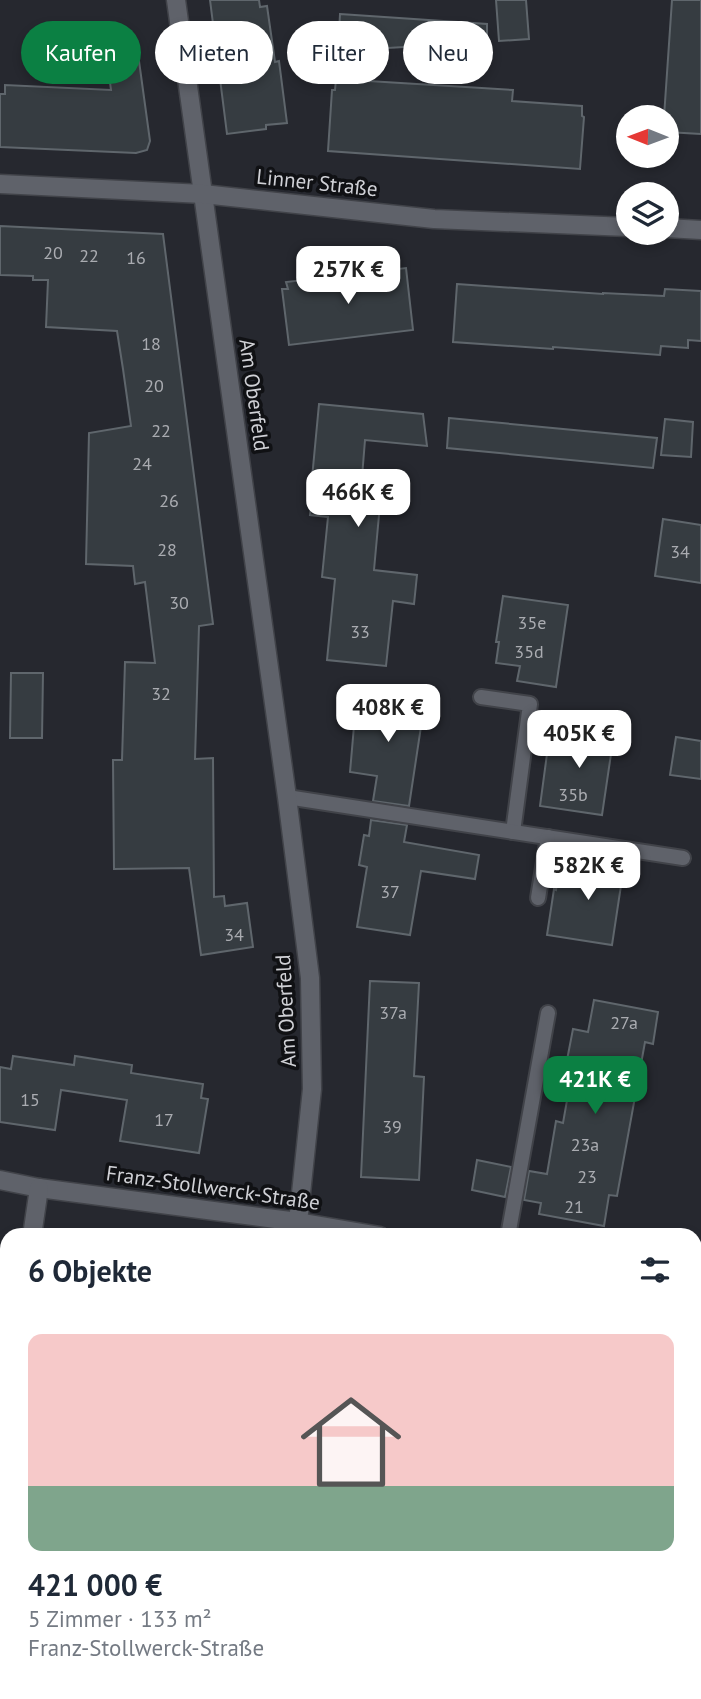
<!DOCTYPE html>
<html lang="de">
<head>
<meta charset="utf-8">
<style>
	:root { --surface:#fff; --page:#f2f2f3; --text:#1f2937; --muted:#747a83; --line:#e0e1e3; --accent:#0b8043 }
	body { margin:0; font-family:"PT Sans",sans-serif; background:var(--page); color:var(--text); height:100vh; display:flex; flex-direction:column; font-size:26px; white-space:nowrap }
	* { box-sizing:border-box; margin:0 }
	p { font-size:23px; color:var(--muted) }
	.icon { flex:none; width:38px; height:38px; fill:none; stroke:currentColor; stroke-width:2; stroke-linecap:round; stroke-linejoin:round }
	.map { position:relative; flex:1; overflow:hidden }
	.panel { position:absolute; left:0px; top:1228px; width:702px; height:471px; display:flex; flex-direction:column; background:var(--surface); border-radius:21px 21px 0 0; box-shadow:0 4px 10px #0003 }
	.panel>* { flex:none }
	.banner { position:absolute; left:21px; top:21px; width:660px; height:63px; display:flex; gap:14px }
	.needle { width:46px; rotate:271deg }
	.controls { position:absolute; left:616px; top:105px; display:grid; gap:14px }
	.controls a { display:grid; place-items:center; width:63px; height:63px; border-radius:50%; background:var(--surface); box-shadow:0 4px 10px #0003; font-size:35px }
	.price { position:absolute; translate:-50% -60px; padding:0 16px; border-radius:14px; background:#fff; color:#222; font-size:23px; line-height:46px; filter:drop-shadow(0 2px 4px #0008) }
	.price::after { content:''; position:absolute; left:50%; top:42px; width:21px; height:16px; margin-left:-10px; background:inherit; clip-path:polygon(0 0,100% 0,50% 100%) }
	.price.active { background:var(--accent); color:#fff }
	ul { padding:0; list-style:none }
	li { display:grid; align-content:center; gap:14px; height:371px; padding:0 28px }
	li+li { border-top:2px solid var(--line) }
	li span { display:grid; place-items:center; height:217px; border-radius:14px; color:#555 }
	li>.icon { margin-inline-start:auto }
	span .icon { width:126px; height:126px; fill:#fffc; stroke-width:1 }
	li b { font-size:30px }
	h2 { display:flex; justify-content:space-between; align-items:center; height:84px; padding:0 28px; font-size:30px }
	.pill { padding:0 24px; border-radius:32px; background:var(--surface); box-shadow:0 4px 10px #0003; font-size:24px; line-height:63px }
	.pill.active { background:var(--accent); color:#fff }
	.map>svg:first-child { display:block }
	.building { fill:#363c41; stroke:#5f666c; stroke-width:2 }
	.lines { fill:none; stroke-linecap:round; stroke-linejoin:round }
	.service-casing { stroke:#414349; stroke-width:18 }
	.minor-casing { stroke:#414349; stroke-width:21 }
	.service { stroke:#5f626a; stroke-width:14 }
	.minor { stroke:#5f626a; stroke-width:18 }
	.labels { text-anchor:middle; stroke-width:7; stroke-linejoin:round; paint-order:stroke }
	.number-label { font-size:18px; fill:#aaacb1 }
	.street-label { font-size:21px; fill:#d0d1d6; stroke:#101114 }
</style>
</head>
<body>
<div class="map">
<svg width="701" height="1699" viewBox="0 0 701 1699">
	<rect width="100%" height="100%" fill="#26282f"/>
	<g class="building">
		<polygon points="210,0 259,0 260,7 267,6 275,62 279,61 287,123 266,125 266,129 227,134"/>
		<polygon points="496,0 526,0 529,39 499,41"/>
		<polygon points="672,0 701,0 701,134 667,132 667,117 664,117"/>
		<polygon points="340,14 487,24 487,42 338,51"/>
		<polygon points="116,25 132,40 133,62 139,61 150,141 147,150 136,153 0,147 0,94 5,94 5,85 111,90 105,44"/>
		<polygon points="336,79 513,90 512,101 582,106 582,116 584,117 580,169 328,151 332,90 335,90"/>
		<polygon points="0,226 163,234 213,624 199,626 195,759 213,758 214,897 224,896 225,906 247,903 253,947 201,955 189,868 114,869 113,760 122,760 125,662 155,663 145,582 135,584 133,566 86,564 89,433 131,426 123,369 117,331 46,327 48,280 33,280 33,276 0,275"/>
		<polygon points="406,268 413,330 289,345 282,289 288,289 286,282"/>
		<polygon points="457,284 603,294 603,293 664,296 665,289 701,291 701,341 688,340 688,348 661,346 660,355 553,347 553,349 453,342"/>
		<polygon points="319,404 423,414 427,446 365,440 360,502 380,504 374,570 417,575 414,604 393,601 386,666 327,660 335,579 322,577 328,517 310,515 313,489 311,489"/>
		<polygon points="449,418 657,438 653,468 447,448"/>
		<polygon points="665,419 693,422 691,457 661,455"/>
		<polygon points="663,519 701,525 701,583 655,576"/>
		<polygon points="503,596 568,605 556,687 517,681 520,666 496,663 499,642 496,642"/>
		<polygon points="11,673 43,673 42,738 10,738"/>
		<polygon points="362,690 425,700 409,806 373,801 377,776 350,772 354,726 357,726"/>
		<polygon points="574,721 615,727 602,815 540,806 549,739 571,742"/>
		<polygon points="676,737 701,741 701,779 670,775"/>
		<polygon points="371,820 407,825 404,842 479,855 475,879 421,871 410,935 357,927 367,867 359,865 364,835 369,836"/>
		<polygon points="594,854 625,859 612,945 547,935 554,889 556,890 559,869 591,874"/>
		<polygon points="370,981 419,983 414,1076 424,1077 419,1180 361,1177"/>
		<polygon points="594,1000 658,1012 653,1044 645,1042 617,1196 609,1195 604,1226 539,1214 541,1203 524,1200 529,1171 547,1174 556,1121 563,1123 574,1061 567,1060 573,1029 588,1032"/>
		<polygon points="13,1056 74,1065 75,1056 132,1065 131,1073 203,1084 201,1098 208,1099 199,1153 120,1141 127,1100 61,1090 55,1130 0,1122 0,1067 11,1069"/>
		<polygon points="477,1160 511,1167 505,1197 472,1190"/>
	</g>
	<g class="lines">
		<defs>
			<g id="service">
				<polyline points="481,697 530,704 513,832"/>
				<polyline points="287,797 683,858"/>
				<polyline points="538,898 548,837"/>
				<polyline points="508,1236 548,1013"/>
				<polyline points="484,1692 487,1699"/>
			</g>
			<g id="minor">
				<polyline points="176,0 287,797 310,978 312,1089 298,1222"/>
				<polyline points="0,184 203,194 434,219 628,227"/>
				<polyline points="667,228 701,230"/>
				<polyline points="0,1180 39,1188 298,1222 380,1236"/>
				<polyline points="32,1236 39,1188"/>
				<polyline points="695,1293 701,1295"/>
				<polyline points="0,1437 7,1393"/>
			</g>
		</defs>
		<use href="#service" class="service-casing"/>
		<use href="#minor" class="minor-casing"/>
		<use href="#service" class="service"/>
		<use href="#minor" class="minor"/>
	</g>
	<g class="labels">
		<g class="number-label">
			<text x="53" y="259">20</text>
			<text x="89" y="262">22</text>
			<text x="136" y="264">16</text>
			<text x="151" y="350">18</text>
			<text x="154" y="392">20</text>
			<text x="161" y="437">22</text>
			<text x="142" y="470">24</text>
			<text x="169" y="507">26</text>
			<text x="167" y="556">28</text>
			<text x="680" y="558">34</text>
			<text x="179" y="609">30</text>
			<text x="532" y="629">35e</text>
			<text x="360" y="638">33</text>
			<text x="529" y="658">35d</text>
			<text x="161" y="700">32</text>
			<text x="573" y="801">35b</text>
			<text x="390" y="898">37</text>
			<text x="234" y="941">34</text>
			<text x="393" y="1019">37a</text>
			<text x="624" y="1029">27a</text>
			<text x="30" y="1106">15</text>
			<text x="164" y="1126">17</text>
			<text x="392" y="1133">39</text>
			<text x="585" y="1151">23a</text>
			<text x="587" y="1183">23</text>
			<text x="574" y="1213">21</text>
		</g>
		<g class="street-label">
			<text transform="translate(317 183) rotate(6)" y="7">Linner Straße</text>
			<text transform="translate(254 395) rotate(82)" y="7">Am Oberfeld</text>
			<text transform="translate(286 1011) rotate(-93)" y="7">Am Oberfeld</text>
			<text transform="translate(213 1188) rotate(8)" y="7">Franz-Stollwerck-Straße</text>
		</g>
	</g>
</svg>
<div class="controls">
<a><svg class="needle" viewBox="-14 -14 28 28"><path d="M0-13l5 13h-10z" fill="#e53935"/><path d="M0 13l5-13h-10z" fill="#747a83"/></svg></a>
<a><svg class="icon" aria-label="layers" viewBox="0 0 24 24"><path d="M12 4l9 5-9 5-9-5zM3 14l9 5 9-5"/></svg></a>
</div>
<b class="price" style="left:348px;top:306px">257K €</b>
<b class="price" style="left:358px;top:529px">466K €</b>
<b class="price" style="left:388px;top:744px">408K €</b>
<b class="price" style="left:579px;top:770px">405K €</b>
<b class="price" style="left:588px;top:902px">582K €</b>
<b class="price active" style="left:595px;top:1116px">421K €</b>
<div class="banner">
<a class="pill active">Kaufen</a>
<a class="pill">Mieten</a>
<a class="pill">Filter</a>
<a class="pill">Neu</a>
</div>
<section class="panel">
<h2>6 Objekte<svg class="icon" aria-label="filters" viewBox="0 0 24 24"><path d="M4 7h16M4 17h16"/><circle cx="9" cy="7" r="2"/><circle cx="15" cy="17" r="2"/></svg></h2>
<ul>
<li><span style="background:linear-gradient(#f6c9c9 70%,#7fa58c 0)"><svg class="icon" aria-label="home" viewBox="0 0 24 24"><path d="M3 11l9-7 9 7M6 9v11h12V9"/></svg></span><div><b>421 000 €</b><p>5 Zimmer · 133 m²</p><p>Franz-Stollwerck-Straße</p></div></li>
</ul>
</section>
</div>
</body>
</html>
